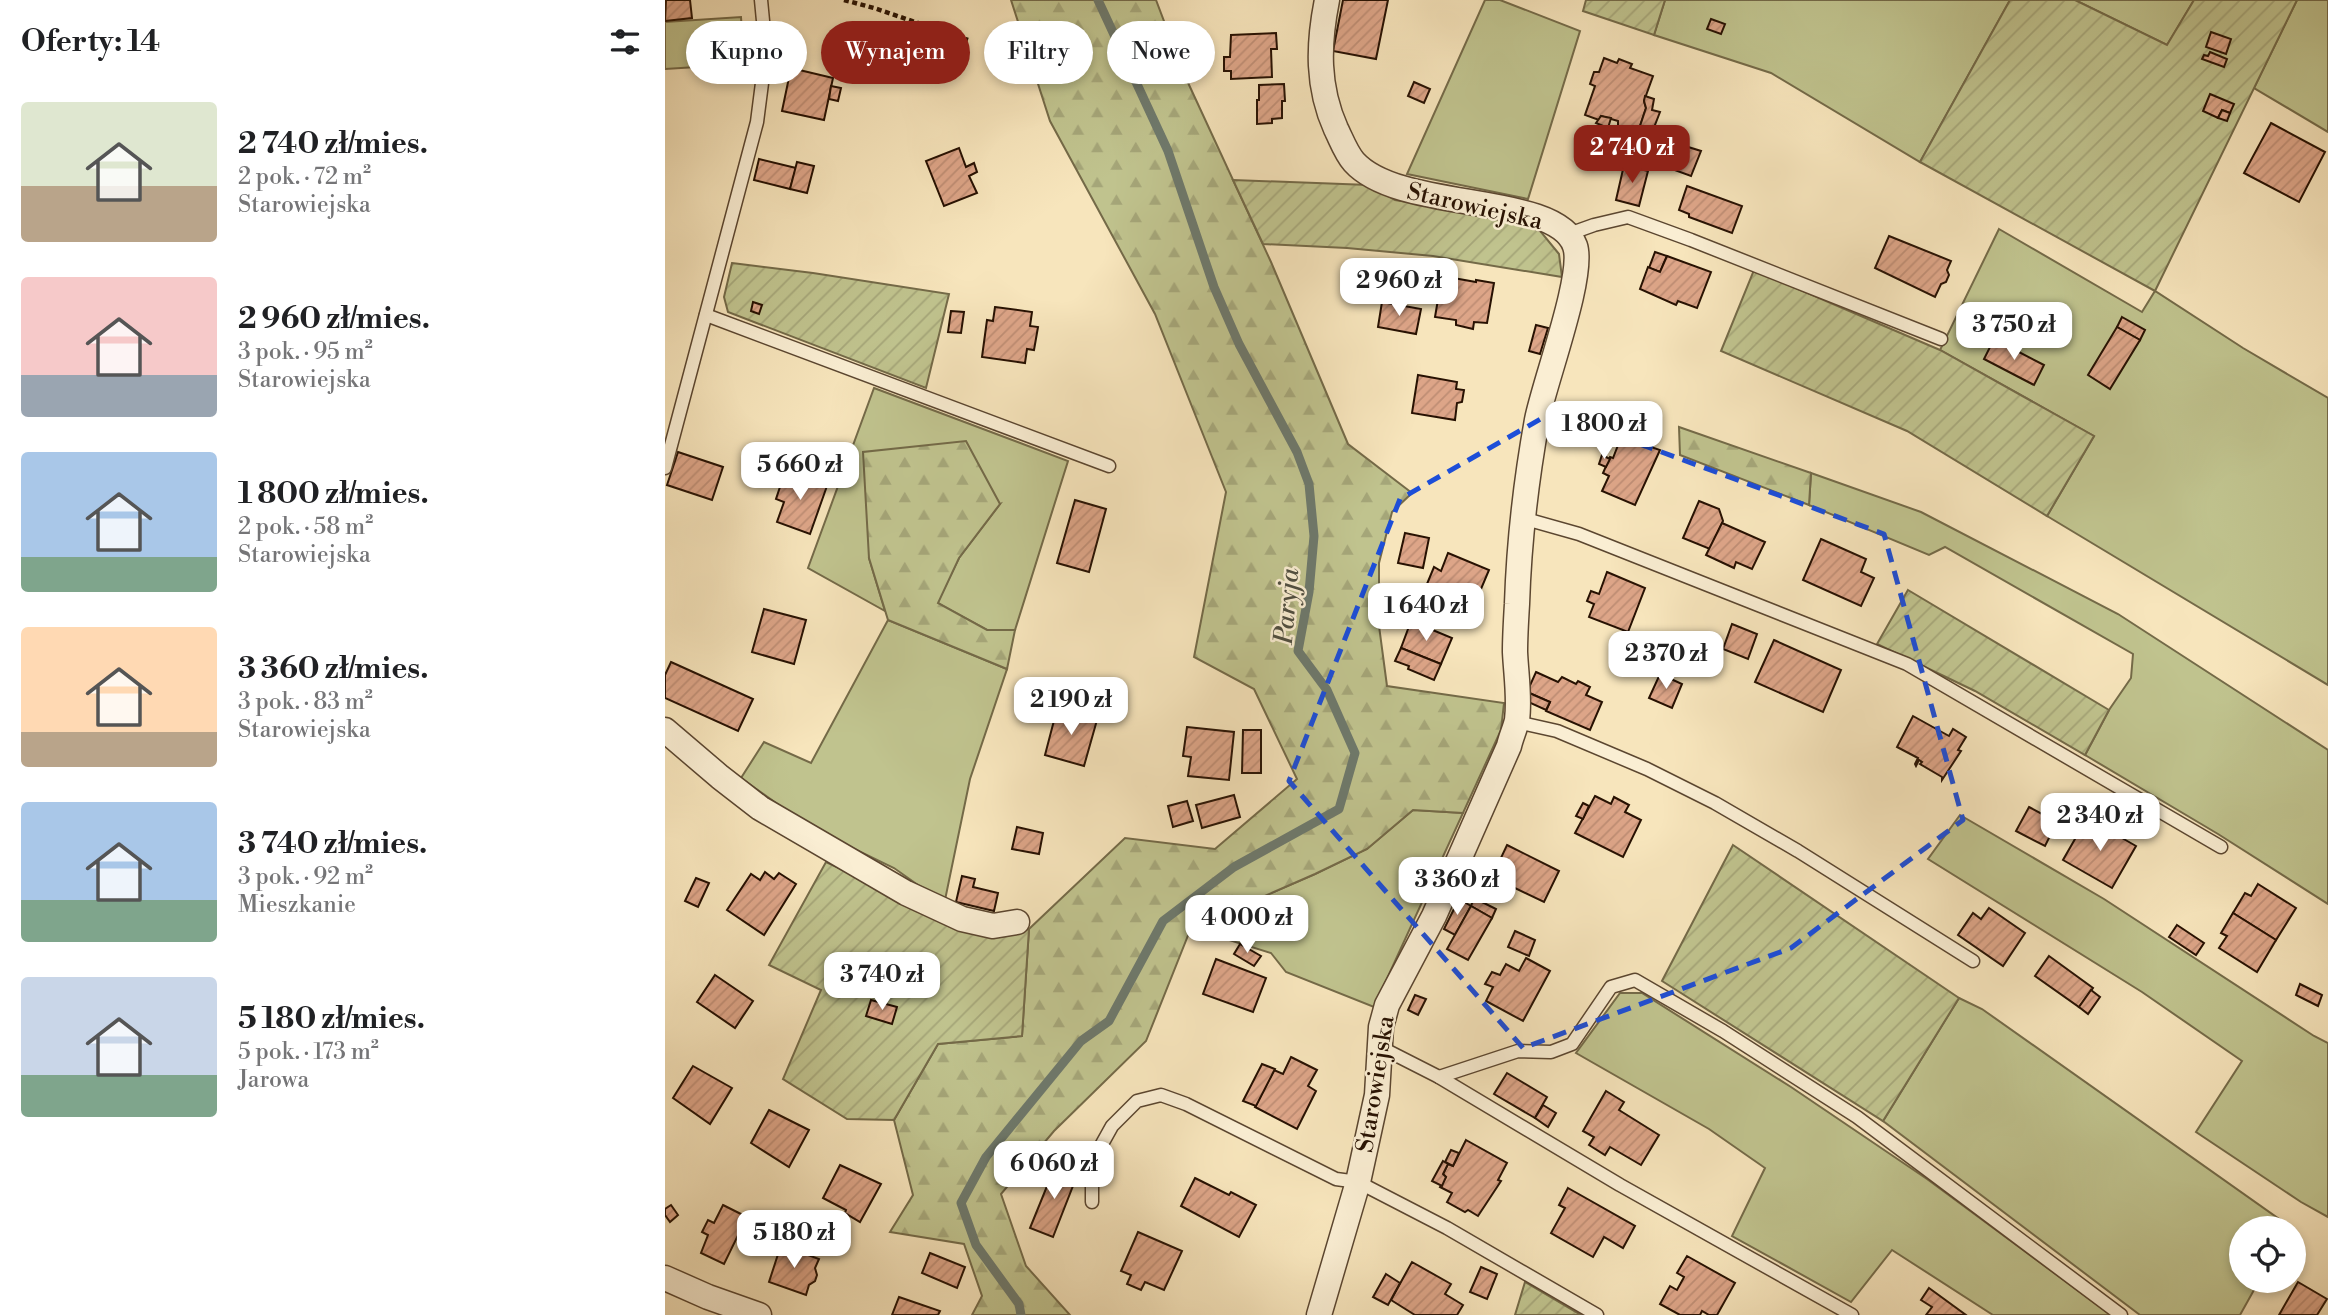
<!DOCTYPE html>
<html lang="pl">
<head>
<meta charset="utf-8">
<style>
	:root { --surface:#fff; --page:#f2f2f2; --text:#202124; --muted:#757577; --accent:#8f2418 }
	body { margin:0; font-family:"Libre Bodoni",serif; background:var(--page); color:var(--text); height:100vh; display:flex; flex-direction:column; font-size:26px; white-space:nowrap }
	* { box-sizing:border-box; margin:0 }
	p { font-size:23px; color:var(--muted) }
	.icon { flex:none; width:38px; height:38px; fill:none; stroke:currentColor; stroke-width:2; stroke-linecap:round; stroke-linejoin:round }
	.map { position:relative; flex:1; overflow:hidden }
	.sheet { display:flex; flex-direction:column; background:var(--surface); width:665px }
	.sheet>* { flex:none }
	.guide { position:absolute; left:21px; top:21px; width:665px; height:63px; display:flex; gap:14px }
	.buttons { position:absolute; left:1564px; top:1216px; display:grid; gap:14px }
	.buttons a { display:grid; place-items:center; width:77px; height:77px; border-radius:50%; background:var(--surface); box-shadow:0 4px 10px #0003; font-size:35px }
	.price { position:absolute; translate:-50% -60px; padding:0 16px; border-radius:14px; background:#fff; color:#222; font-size:23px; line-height:46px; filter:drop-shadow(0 2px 4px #0008) }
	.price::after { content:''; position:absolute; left:50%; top:42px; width:21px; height:16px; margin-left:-10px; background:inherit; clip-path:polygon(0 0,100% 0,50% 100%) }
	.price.selected { background:var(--accent); color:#fff }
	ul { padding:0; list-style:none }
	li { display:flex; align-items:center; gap:21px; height:175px; padding:0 21px }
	li span { display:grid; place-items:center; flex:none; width:196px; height:140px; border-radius:7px; color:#555 }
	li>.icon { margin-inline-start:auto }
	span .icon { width:84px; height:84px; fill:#fffc; stroke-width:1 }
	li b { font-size:30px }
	h2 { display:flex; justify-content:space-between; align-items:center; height:84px; padding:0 21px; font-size:30px }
	.chip { padding:0 24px; border-radius:32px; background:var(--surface); box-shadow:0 4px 10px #0003; font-size:24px; line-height:63px }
	.chip.selected { background:var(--accent); color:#fff }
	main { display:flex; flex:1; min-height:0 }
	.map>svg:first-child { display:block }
	.grass { fill:#c0c38e; stroke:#746a48; stroke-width:2 }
	.forest { fill:url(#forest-firs); stroke:#746a48; stroke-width:2 }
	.garden { fill:url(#garden-furrows); stroke:#746a48; stroke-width:2 }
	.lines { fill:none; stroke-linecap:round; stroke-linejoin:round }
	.stream { stroke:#6e796c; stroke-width:9 }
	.building { fill:url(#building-hatch); stroke:#271102; stroke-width:2 }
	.service-casing { stroke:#5b4630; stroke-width:15 }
	.minor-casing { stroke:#5b4630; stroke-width:27 }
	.path { stroke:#271102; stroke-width:4.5; stroke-dasharray:5 3.5; stroke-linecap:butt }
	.service { stroke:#faeed3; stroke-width:12 }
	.minor { stroke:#faeed3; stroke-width:24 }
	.marked { fill:none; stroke:#1d4ed8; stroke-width:5; stroke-dasharray:14 9; stroke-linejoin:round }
	.labels { text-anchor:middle; stroke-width:5; stroke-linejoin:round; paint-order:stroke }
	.street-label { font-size:24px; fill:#271102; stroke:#faeed3 }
	.water-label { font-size:26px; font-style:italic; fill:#504e40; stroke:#faeed3 }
</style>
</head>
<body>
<main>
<section class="sheet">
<h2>Oferty: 14<svg class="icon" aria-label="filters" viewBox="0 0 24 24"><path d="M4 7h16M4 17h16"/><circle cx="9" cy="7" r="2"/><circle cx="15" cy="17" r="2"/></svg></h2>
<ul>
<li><span style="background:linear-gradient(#dfe7d0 60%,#b9a48a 0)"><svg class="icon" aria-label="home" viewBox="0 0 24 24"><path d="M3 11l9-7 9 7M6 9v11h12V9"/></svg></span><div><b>2 740 zł/mies.</b><p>2 pok. · 72 m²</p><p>Starowiejska</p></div></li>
<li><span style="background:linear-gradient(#f6c9c9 70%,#9aa5b1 0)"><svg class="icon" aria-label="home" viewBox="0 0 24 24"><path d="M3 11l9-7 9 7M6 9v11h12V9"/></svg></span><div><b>2 960 zł/mies.</b><p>3 pok. · 95 m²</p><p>Starowiejska</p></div></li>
<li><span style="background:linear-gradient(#a9c7e8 75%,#7fa58c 0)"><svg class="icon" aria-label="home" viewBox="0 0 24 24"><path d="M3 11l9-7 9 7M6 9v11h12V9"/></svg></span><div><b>1 800 zł/mies.</b><p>2 pok. · 58 m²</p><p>Starowiejska</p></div></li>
<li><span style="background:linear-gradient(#ffd9b3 75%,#b9a48a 0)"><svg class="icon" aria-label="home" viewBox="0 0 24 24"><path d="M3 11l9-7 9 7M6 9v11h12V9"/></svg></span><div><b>3 360 zł/mies.</b><p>3 pok. · 83 m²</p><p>Starowiejska</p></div></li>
<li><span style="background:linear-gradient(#a9c7e8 70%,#7fa58c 0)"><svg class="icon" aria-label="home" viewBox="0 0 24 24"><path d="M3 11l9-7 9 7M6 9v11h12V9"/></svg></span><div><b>3 740 zł/mies.</b><p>3 pok. · 92 m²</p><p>Mieszkanie</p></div></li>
<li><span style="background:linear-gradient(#c9d6e8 70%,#7fa58c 0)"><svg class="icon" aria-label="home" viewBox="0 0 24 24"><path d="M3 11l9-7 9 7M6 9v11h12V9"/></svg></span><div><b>5 180 zł/mies.</b><p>5 pok. · 173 m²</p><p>Jarowa</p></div></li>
</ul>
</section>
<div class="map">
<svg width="1663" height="1315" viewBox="0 0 1663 1315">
	<defs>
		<pattern id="forest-firs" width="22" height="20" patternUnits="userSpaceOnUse" patternTransform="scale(1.75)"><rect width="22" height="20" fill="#c0c38e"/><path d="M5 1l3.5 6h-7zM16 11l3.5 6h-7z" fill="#a5a679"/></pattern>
		<pattern id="garden-furrows" width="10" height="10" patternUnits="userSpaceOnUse" patternTransform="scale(1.75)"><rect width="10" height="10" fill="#c0c38e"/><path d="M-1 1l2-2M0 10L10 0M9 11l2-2" fill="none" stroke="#a5a679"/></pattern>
		<pattern id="building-hatch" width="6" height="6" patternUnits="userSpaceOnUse" patternTransform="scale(1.75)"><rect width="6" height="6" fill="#dda588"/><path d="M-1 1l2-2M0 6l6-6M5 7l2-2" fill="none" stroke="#be8d74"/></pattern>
	</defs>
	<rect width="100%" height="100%" fill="#f7e5bc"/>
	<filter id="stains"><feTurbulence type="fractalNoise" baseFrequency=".00286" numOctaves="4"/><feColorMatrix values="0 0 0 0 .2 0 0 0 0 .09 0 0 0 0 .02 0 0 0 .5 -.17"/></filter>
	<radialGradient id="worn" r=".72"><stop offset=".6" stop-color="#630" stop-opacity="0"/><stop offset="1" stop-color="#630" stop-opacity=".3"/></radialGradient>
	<g class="grass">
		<polygon points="820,0 835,0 915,31 863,199 742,174"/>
		<polygon points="1000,0 1345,0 1255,162 1106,73 989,35"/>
		<polygon points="1410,0 1529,0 1502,45"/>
		<polygon points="1632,0 1663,0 1663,132 1589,88"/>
		<polygon points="76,17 79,64 0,69 0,22"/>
		<polygon points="1334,229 1477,312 1490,291 1578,348 1663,398 1663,685 1382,516 1429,436 1275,350"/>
		<polygon points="209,388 403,461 350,630 322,630 272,603 294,558 335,504 204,558 220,611 143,568"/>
		<polygon points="1146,473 1256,512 1453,614 1663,750 1663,904 1553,834 1420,755 1444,710 1466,678 1468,654 1280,547 1264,555 1144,505"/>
		<polygon points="223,620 342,669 305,779 280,900 253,885 229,868 146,828 76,778 99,742 146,763"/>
		<polygon points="748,810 798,813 709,1007 621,972 606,953 526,928 650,874 702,849"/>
		<polygon points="1295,815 1439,899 1649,1036 1663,1043 1663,1217 1636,1202 1531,1132 1577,1061 1477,992 1263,859"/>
		<polygon points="955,993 977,993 1126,1087 1262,1179 1446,1315 1328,1315 1227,1250 1186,1302 1067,1236 1100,1168 1044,1129 911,1053"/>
		<polygon points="1294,998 1317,1009 1624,1226 1622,1228 1577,1228 1577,1281 1594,1281 1575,1315 1475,1315 1218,1121"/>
	</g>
	<g class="forest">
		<polygon points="346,0 491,0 519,74 606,262 683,444 747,493 727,512 714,563 714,626 722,686 839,703 836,730 798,813 748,810 702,849 650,874 526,928 481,1041 389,1131 336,1194 361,1266 405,1315 307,1315 317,1296 299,1244 225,1232 248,1195 229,1120 273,1044 357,1036 364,929 460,838 550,849 632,779 589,689 529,657 561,492 490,314 385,121"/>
		<polygon points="1014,427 1146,473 1144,505 1015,455"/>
		<polygon points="301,441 335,504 294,558 273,603 322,630 350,630 342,669 223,620 204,558 198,452"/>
	</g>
	<g class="garden">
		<polygon points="921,0 1000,0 989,35 918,11"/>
		<polygon points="1345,0 1410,0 1502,45 1529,0 1632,0 1490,291 1255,162"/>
		<polygon points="568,180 704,185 730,200 852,220 872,227 894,254 897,277 768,256 682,248 598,244"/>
		<polygon points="67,263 148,273 284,294 261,388 63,312 59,297"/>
		<polygon points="1089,270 1275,350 1429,436 1382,516 1242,431 1056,351"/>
		<polygon points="1243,590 1444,710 1420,755 1310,691 1212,644"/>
		<polygon points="1068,845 1294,998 1218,1121 997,981"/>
		<polygon points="161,862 300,927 346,934 364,929 357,1036 273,1044 229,1120 182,1119 118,1079 156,990 104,965"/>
		<polygon points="860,1282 916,1315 850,1315"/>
	</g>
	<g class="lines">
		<polyline class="stream" points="356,1315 354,1304 311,1245 296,1203 321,1157 416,1041 444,1021 498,921 569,867 674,809 690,753 662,690 633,651 644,592 649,536 644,484 632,452 574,344 549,287 503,151 433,0"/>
	</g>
	<g class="building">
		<polygon points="1,0 25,0 27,18 0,21"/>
		<polygon points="678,0 723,0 711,59 668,51"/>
		<polygon points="1046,19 1060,24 1056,34 1042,29"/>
		<polygon points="1546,32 1566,39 1561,54 1541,47"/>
		<polygon points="611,33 612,49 606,49 607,77 566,79 566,71 559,71 559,57 565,57 566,35"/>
		<polygon points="1545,52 1562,59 1559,67 1537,59 1539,55 1543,56"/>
		<polygon points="939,58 952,63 954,59 967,64 965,68 988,76 979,101 981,108 975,126 969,128 967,134 961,135 956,133 953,127 953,121 936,116 934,120 920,115 930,86 925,84 929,72 934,72"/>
		<polygon points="126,68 168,78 159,120 117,111"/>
		<polygon points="749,82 765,89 759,103 743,96"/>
		<polygon points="619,84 620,101 617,101 617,118 607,119 607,123 592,124 592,100 594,100 594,85"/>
		<polygon points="166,86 176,88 173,101 164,99"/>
		<polygon points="1545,94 1569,104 1565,113 1557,110 1553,118 1538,111"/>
		<polygon points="980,96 989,99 987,110 995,112 988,130 975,126 981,108 979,101"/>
		<polygon points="1557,110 1565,113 1562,121 1553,118"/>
		<polygon points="936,116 946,118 943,128 931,123"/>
		<polygon points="1606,123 1660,152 1634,202 1579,173"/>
		<polygon points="1020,146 1036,151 1026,176 993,164 999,148 1017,155"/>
		<polygon points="294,148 301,167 309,163 312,172 304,176 312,193 279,206 261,161"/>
		<polygon points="94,159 131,168 125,189 89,180"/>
		<polygon points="132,162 149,166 142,193 125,189"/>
		<polygon points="959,165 983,171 974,206 951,200"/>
		<polygon points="1022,186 1077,206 1067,233 1024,217 1024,214 1014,210"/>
		<polygon points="1224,236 1286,261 1282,270 1284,275 1281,282 1276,284 1270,297 1210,268"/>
		<polygon points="990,252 1002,256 995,272 984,268"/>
		<polygon points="1002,256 1046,272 1032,308 1013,301 1011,305 975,289 983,267 995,272"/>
		<polygon points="777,276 811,282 811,280 829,283 822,323 809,322 808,329 791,325 791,320 770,317"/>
		<polygon points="88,302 97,305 94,314 86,311"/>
		<polygon points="717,302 756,309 751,334 713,327"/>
		<polygon points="330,307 367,312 365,326 373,327 369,350 362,349 360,363 317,357 322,320 328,321"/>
		<polygon points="286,311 299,312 296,333 283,332"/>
		<polygon points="1457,317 1480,330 1475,340 1452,327"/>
		<polygon points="871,325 883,328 875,354 864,351"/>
		<polygon points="1452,327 1475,340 1445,389 1423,375"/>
		<polygon points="1329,339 1379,365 1369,385 1319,359"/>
		<polygon points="753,375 792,382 791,389 799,390 797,402 792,403 790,420 747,413"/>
		<polygon points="957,435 969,440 974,439 981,442 983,446 995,450 970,505 937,491 944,476 938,473 945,457 948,458"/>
		<polygon points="13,452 58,467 47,500 2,485"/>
		<polygon points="937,455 945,459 941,467 934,464"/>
		<polygon points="120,472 162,486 145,534 112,522 119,502 111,499"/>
		<polygon points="410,500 441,509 424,572 392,563"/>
		<polygon points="1034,501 1054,509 1058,521 1045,549 1018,538"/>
		<polygon points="1057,523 1100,542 1087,569 1071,562 1069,568 1041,555"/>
		<polygon points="740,533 764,538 758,568 733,563"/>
		<polygon points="1156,539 1201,559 1196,572 1209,578 1196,606 1138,580"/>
		<polygon points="783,553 824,570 808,608 788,600 785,608 757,596 769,567 776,571"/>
		<polygon points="942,572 980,588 963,632 924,617 929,604 922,601 926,591 934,594"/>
		<polygon points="99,609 141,620 129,664 87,652"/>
		<polygon points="746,621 787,638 776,664 736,648"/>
		<polygon points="1067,624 1092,634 1083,659 1058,649"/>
		<polygon points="1109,640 1176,670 1158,712 1090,682"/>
		<polygon points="1016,642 1035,650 1025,675 1006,668"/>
		<polygon points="736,648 776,664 769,680 743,669 744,666 730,661"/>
		<polygon points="6,662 88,699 73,731 0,698 0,675"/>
		<polygon points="871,672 893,682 897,677 911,684 913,681 925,687 921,695 937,702 925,730 881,711 885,702 862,692"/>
		<polygon points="995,674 1017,684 1007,708 984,698"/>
		<polygon points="862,692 885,702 881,710 861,701"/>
		<polygon points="392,709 432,720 419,766 380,755"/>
		<polygon points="1248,716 1284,736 1288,729 1301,737 1293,750 1296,751 1277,780 1277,777 1255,764 1257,762 1254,760 1251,766 1250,764 1253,758 1232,747"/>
		<polygon points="522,727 569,732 564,780 523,776 526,757 518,756"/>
		<polygon points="578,730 596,730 596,773 577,773"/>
		<polygon points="569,795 575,817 537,828 531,805"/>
		<polygon points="930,796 946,804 949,797 964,805 960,812 976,820 958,857 910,833"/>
		<polygon points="522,801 528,821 508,827 503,806"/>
		<polygon points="918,803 924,806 918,819 911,816"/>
		<polygon points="1364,807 1392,822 1380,846 1351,831"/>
		<polygon points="1422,818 1471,846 1447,888 1398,860"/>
		<polygon points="352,827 378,833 374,854 347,849"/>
		<polygon points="842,845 894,871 879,902 827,877"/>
		<polygon points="100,872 109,879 114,873 131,884 99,935 62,910 86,874 95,880"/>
		<polygon points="297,876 310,879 308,887 333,893 329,911 291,902"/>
		<polygon points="31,878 44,883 33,907 20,901"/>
		<polygon points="1593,884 1631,908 1611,940 1568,913 1580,893 1586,896"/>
		<polygon points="809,898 831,909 827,918 806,906"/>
		<polygon points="794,899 806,906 790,935 779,929"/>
		<polygon points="806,906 827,918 803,960 782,949"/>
		<polygon points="1324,908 1360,933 1338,966 1293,935 1308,913 1316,919"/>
		<polygon points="1568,913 1611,940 1592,972 1554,948 1562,936 1556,933"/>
		<polygon points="1512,925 1539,943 1531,955 1504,937"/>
		<polygon points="850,931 870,940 864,956 843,947"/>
		<polygon points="575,944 596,956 589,966 569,954"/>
		<polygon points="1384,956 1428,988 1414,1007 1370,976"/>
		<polygon points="861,958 885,971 858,1021 821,1001 828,987 820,984 827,972 835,975 841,964 854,971"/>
		<polygon points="551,959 601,978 588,1012 538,994"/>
		<polygon points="50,975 88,1001 70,1028 32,1002"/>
		<polygon points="1635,984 1657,995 1653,1006 1631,995"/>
		<polygon points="1426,990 1435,997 1423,1014 1414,1007"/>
		<polygon points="750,995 761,999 753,1015 743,1010"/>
		<polygon points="206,1000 232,1007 227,1024 201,1016"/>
		<polygon points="626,1057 652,1070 643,1086 651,1091 632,1129 590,1107 609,1070 618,1074"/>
		<polygon points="597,1064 610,1069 591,1106 578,1101"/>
		<polygon points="28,1066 67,1088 45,1124 8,1098"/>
		<polygon points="842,1073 882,1097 870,1118 829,1094"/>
		<polygon points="941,1091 959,1102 954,1110 994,1135 976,1165 945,1147 940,1155 924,1145 929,1137 918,1131"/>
		<polygon points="878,1105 891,1113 883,1127 870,1118"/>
		<polygon points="104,1110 144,1130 124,1167 86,1143"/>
		<polygon points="801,1140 842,1163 833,1180 836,1181 813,1216 803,1210 800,1212 782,1202 787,1193 775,1187 781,1177 778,1174 783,1164 788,1166"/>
		<polygon points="786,1150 794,1153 788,1166 780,1162"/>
		<polygon points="778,1161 783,1164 778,1174 781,1177 777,1186 767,1181"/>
		<polygon points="391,1164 413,1173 388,1237 365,1228"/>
		<polygon points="175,1165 216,1184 195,1222 180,1213 181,1210 158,1198"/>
		<polygon points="530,1178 564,1195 566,1192 591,1205 574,1237 516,1206"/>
		<polygon points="903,1188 970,1226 958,1248 939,1237 928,1257 886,1233 900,1208 894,1205"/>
		<polygon points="6,1205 13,1215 5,1222 0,1215 0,1209"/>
		<polygon points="58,1205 82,1217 59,1264 36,1253 43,1235 37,1232 43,1220 49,1223"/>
		<polygon points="473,1232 517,1251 499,1290 480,1282 476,1290 462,1284 466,1275 456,1271"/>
		<polygon points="116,1245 154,1259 150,1268 152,1275 150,1281 144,1285 141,1295 104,1282"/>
		<polygon points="265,1253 300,1267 292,1288 257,1273"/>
		<polygon points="1022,1256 1070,1283 1052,1315 1044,1315 1037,1311 1035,1315 1015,1315 995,1304 1005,1286 1012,1290 1018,1279 1019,1277 1012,1273"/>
		<polygon points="747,1262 786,1284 780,1294 798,1305 792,1315 750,1315 726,1300"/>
		<polygon points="816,1267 832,1274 822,1299 805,1292"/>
		<polygon points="721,1274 735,1283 723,1305 708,1297"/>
		<polygon points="1633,1282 1662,1299 1652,1315 1614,1315"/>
		<polygon points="1264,1288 1301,1315 1261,1315 1267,1307 1256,1300"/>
		<polygon points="234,1297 275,1311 273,1315 227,1315"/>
	</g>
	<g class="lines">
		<defs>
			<g id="service">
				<polyline points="901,235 929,225 963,217 1026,240 1276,339"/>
				<polyline points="41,315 444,466"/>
				<polyline points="0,468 92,122 101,52 96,0"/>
				<polyline points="857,518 914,534 1242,664 1556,847"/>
				<polyline points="852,722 892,731 982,769 1050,803 1133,851 1308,961"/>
				<polyline points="715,1047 774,1077 955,1185 1187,1315"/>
				<polyline points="774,1077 853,1051 886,1052 907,1044 946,987 970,980 1058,1031 1192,1117 1456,1315"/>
				<polyline points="427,1202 427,1162 447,1126 472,1101 496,1095 521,1104 671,1179 693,1182 782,1228 932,1315"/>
			</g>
			<g id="minor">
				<polyline points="0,730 55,777 95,808 241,893 297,919 328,926 352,922"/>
				<polyline points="0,1278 43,1297 94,1315"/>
				<path d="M 654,1315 L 693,1182 L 712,1095 L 716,1027 L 722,1005 L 769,916 L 844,746 C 846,737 850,729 852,720 C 855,698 851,674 850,652 C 850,636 851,620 852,604 C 854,542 861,481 872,420 C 879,383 920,275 910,246 C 891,192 735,213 689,162 C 681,153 676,139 671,129 C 652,87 653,45 662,0"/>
			</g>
		</defs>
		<use href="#service" class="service-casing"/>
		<use href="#minor" class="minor-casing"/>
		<polyline class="path" points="179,0 209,8 303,40"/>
		<use href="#service" class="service"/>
		<use href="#minor" class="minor"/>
	</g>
	<path class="marked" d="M 888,412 L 1219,534 L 1298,820 L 1126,948 L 858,1048 L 624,781 L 735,499 Z"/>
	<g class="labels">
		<g class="street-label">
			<text transform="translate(810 206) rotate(13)" y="8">Starowiejska</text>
			<text transform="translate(710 1084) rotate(-81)" y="8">Starowiejska</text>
		</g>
		<g class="water-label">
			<text transform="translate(621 606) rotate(-85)" y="9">Paryja</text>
		</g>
	</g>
	<rect width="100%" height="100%" filter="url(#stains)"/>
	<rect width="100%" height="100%" fill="url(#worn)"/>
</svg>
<div class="buttons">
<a><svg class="icon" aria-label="locate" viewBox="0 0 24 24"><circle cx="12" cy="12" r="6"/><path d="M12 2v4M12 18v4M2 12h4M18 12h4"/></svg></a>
</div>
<b class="price selected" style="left:967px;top:185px">2 740 zł</b>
<b class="price" style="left:734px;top:318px">2 960 zł</b>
<b class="price" style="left:1349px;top:362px">3 750 zł</b>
<b class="price" style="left:939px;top:461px">1 800 zł</b>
<b class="price" style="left:135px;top:502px">5 660 zł</b>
<b class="price" style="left:761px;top:643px">1 640 zł</b>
<b class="price" style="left:1001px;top:691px">2 370 zł</b>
<b class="price" style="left:406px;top:737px">2 190 zł</b>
<b class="price" style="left:1435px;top:853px">2 340 zł</b>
<b class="price" style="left:792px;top:917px">3 360 zł</b>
<b class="price" style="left:582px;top:955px">4 000 zł</b>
<b class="price" style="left:217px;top:1012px">3 740 zł</b>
<b class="price" style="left:389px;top:1201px">6 060 zł</b>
<b class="price" style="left:129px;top:1270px">5 180 zł</b>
<div class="guide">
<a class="chip">Kupno</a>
<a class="chip selected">Wynajem</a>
<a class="chip">Filtry</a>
<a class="chip">Nowe</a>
</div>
</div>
</main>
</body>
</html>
